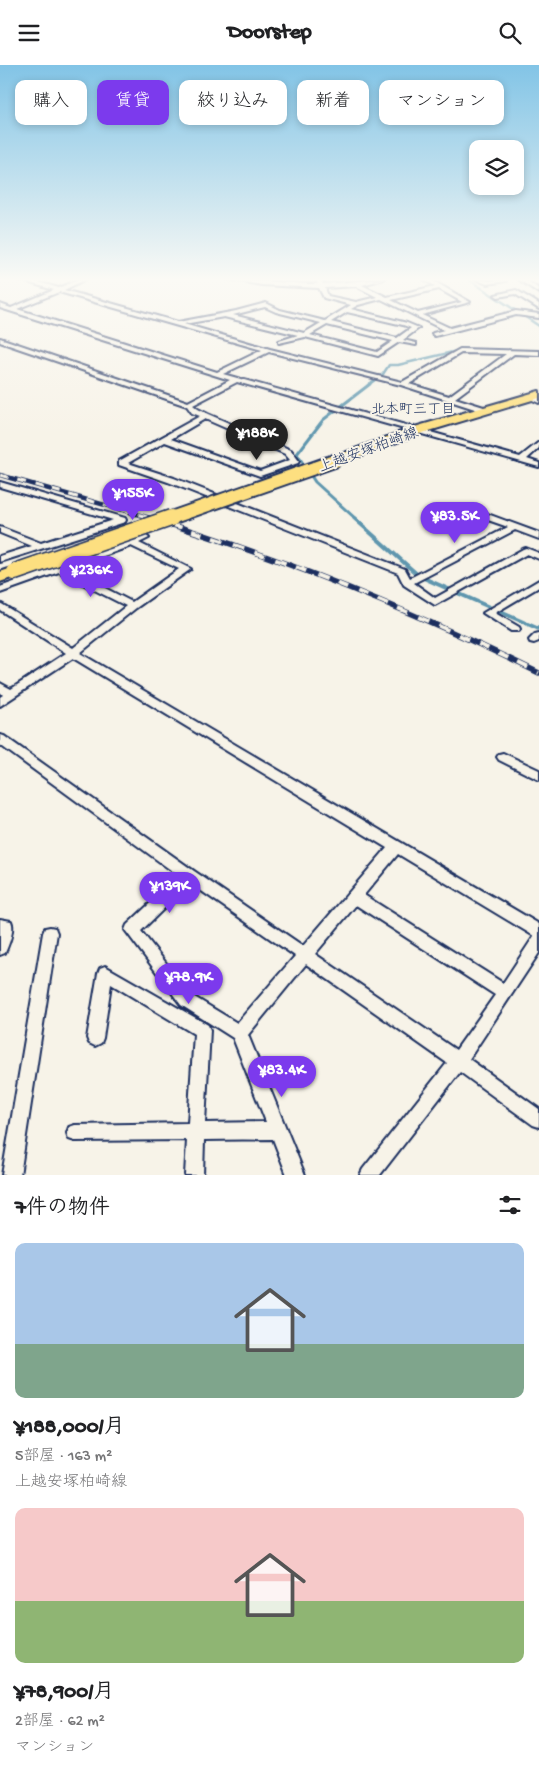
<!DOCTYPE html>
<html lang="ja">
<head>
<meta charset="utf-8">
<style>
	:root { --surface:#fff; --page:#f6f6f6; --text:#202124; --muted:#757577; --accent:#7c3aed }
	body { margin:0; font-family:"Gochi Hand","Klee One",sans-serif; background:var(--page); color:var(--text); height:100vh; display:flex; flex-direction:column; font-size:19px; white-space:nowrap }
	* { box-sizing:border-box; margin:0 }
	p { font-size:16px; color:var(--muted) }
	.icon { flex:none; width:28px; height:28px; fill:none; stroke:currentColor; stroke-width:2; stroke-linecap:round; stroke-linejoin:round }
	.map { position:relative; height:1110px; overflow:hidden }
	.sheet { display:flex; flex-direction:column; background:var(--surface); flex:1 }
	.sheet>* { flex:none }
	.top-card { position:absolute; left:15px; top:15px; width:510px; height:45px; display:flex; gap:10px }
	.fabs { position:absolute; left:469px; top:75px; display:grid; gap:10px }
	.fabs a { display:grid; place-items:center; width:55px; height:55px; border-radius:10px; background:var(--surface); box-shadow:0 2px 8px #0003; font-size:25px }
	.price { position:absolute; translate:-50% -42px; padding:0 11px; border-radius:18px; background:var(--accent); color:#fff; font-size:16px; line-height:32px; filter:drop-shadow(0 1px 2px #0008) }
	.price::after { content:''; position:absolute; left:50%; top:30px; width:15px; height:11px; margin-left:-8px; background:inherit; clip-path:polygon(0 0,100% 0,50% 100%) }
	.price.on { background:#222; color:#fff }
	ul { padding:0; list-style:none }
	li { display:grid; align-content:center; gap:10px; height:265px; padding:0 15px }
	li span { display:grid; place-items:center; height:155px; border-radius:10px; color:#555 }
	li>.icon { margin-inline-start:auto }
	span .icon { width:90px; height:90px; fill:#fffc; stroke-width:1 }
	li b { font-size:21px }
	h2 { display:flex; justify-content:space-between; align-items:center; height:60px; padding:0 15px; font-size:21px }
	.tag { padding:0 18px; border-radius:10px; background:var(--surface); box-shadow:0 2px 8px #0003; font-size:18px; line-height:45px }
	.tag.on { background:var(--accent); color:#fff }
	header { display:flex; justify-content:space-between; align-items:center; height:65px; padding:0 15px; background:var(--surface); font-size:22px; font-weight:800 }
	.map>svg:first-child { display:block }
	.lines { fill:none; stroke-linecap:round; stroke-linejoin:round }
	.stream-far2 { stroke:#5e96ae; stroke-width:2.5 }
	.stream-far1 { stroke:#5e96ae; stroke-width:3 }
	.stream { stroke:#5e96ae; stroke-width:4 }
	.minor-casing { stroke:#1b2f5e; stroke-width:4 }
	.primary-casing { stroke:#1b2f5e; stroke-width:4 }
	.minor { fill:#f7f3e8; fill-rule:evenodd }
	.primary { fill:#fddf80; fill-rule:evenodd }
	.rail-far1-casing { stroke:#1b2f5e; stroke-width:4.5 }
	.rail-casing { stroke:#1b2f5e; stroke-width:5.5 }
	.rail-far1 { stroke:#f7f3e8; stroke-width:3; stroke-dasharray:9; stroke-linecap:butt }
	.rail { stroke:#f7f3e8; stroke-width:4; stroke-dasharray:11; stroke-linecap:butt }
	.primary-bridge-far1-casing { stroke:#1b2f5e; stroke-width:16; stroke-linecap:butt }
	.primary-bridge-casing { stroke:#1b2f5e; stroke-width:19; stroke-linecap:butt }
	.primary-bridge-far1 { stroke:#fddf80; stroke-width:12 }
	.primary-bridge { stroke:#fddf80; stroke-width:16 }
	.labels { text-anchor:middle; stroke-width:4; stroke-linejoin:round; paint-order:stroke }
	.far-neighbourhood-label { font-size:14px; fill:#1b2f5e; stroke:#f7f3e8 }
	.street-label { font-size:15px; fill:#1b2f5e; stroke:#f7f3e8 }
</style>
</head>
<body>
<header><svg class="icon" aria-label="menu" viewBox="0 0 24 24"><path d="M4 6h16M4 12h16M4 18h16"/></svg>Doorstep<svg class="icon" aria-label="search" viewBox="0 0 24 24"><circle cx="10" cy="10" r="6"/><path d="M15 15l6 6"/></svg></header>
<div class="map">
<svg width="539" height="1110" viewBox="0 0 539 1110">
	<rect width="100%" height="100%" fill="#f7f3e8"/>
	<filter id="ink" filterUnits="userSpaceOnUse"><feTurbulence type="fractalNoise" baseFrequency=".02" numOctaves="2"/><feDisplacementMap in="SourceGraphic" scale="10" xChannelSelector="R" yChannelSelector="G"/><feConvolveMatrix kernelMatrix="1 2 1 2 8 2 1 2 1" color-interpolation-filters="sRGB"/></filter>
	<g filter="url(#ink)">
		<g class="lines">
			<g class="stream-far2">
				<polyline points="468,214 539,261"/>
				<polyline points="368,320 383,309 389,300 398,300 461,285"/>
			</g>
			<polyline class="stream-far1" points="356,454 315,417 297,389 323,355 370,319"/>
			<polyline class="stream" points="354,453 419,511 539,564"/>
			<defs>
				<g id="minor">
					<path d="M 17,214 L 27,214 L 59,223 L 79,214 L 86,214 L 64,225 L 178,257 L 236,246 L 266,238 L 280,245 L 325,256 L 351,240 L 324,233 L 319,223 L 262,220 L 227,214 L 309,219 L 318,219 L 315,214 L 321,214 L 323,219 L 384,214 L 362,220 L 387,232 L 435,221 L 423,214 L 430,214 L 470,237 L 422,250 L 450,263 L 516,246 L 539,249 L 539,253 L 516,250 L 435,271 L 432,269 L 433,268 L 444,265 L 381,234 L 358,240 L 351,244 L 407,258 L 419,263 L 403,275 L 416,278 L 416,280 L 399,277 L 378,291 L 305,272 L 279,278 L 279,276 L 298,270 L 224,252 L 184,259 L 270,284 L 402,317 L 460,284 L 539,286 L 539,290 L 514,289 L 455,333 L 487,343 L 488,345 L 484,347 L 401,320 L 269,287 L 223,309 L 520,392 L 539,377 L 539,383 L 527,394 L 539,398 L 539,402 L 237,317 L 193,340 L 198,344 L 208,349 L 291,385 L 299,396 L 298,398 L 260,411 L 165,377 L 128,398 L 174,413 L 405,504 L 410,513 L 508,462 L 468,448 L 468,444 L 474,444 L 539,468 L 539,474 L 515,465 L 414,518 L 435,533 L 523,484 L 526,483 L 539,488 L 539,494 L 527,489 L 435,540 L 404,520 L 398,508 L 168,417 L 119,400 L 119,396 L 200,351 L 192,348 L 187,341 L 0,277 L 0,273 L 188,337 L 230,315 L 0,243 L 0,239 L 11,243 L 54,225 ZM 356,221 L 377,232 L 356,237 L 328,231 L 325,223 ZM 439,224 L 462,237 L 418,248 L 391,235 ZM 59,227 L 262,285 L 217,307 L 17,244 ZM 265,242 L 276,247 L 321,258 L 304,268 L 233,250 ZM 347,247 L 403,260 L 411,263 L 397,273 L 331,257 ZM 327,260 L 393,276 L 377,287 L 310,270 ZM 461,288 L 506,289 L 449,331 L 409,319 ZM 205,354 L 285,389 L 290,395 L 260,406 L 171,374 Z"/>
					<polygon points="475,214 490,216 505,214 506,216 487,219"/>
					<polygon points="518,214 525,214 539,224 539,228"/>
					<polygon points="516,225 539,239 539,244 515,229 498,232 495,230"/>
					<polygon points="528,331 539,333 539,338 528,333"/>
					<polygon points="0,417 125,453 126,455 125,457 0,497 0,491 32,481 0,468 0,462 41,478 113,455 0,422"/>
					<path d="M 132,460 L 149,473 L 139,478 L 191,504 L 136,543 L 80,588 L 539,859 L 539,888 L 469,994 L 539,1044 L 539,1062 L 533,1060 L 460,1007 L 380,1110 L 360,1110 L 363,1104 L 447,998 L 306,899 L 248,970 L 305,1110 L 287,1110 L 273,1074 L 204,1075 L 203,1110 L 185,1110 L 187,1075 L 75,1076 L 69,1074 L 67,1068 L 69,1062 L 75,1060 L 188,1058 L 194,969 L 111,919 L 103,973 L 101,978 L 95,981 L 89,978 L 87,973 L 98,908 L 100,903 L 105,901 L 208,960 L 210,965 L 205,1058 L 266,1057 L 233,973 L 181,940 L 125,865 L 127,860 L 179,811 L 0,680 L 0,670 L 4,671 L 194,806 L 303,881 L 387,783 L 73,593 L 0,641 L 0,632 L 3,630 L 0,627 L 0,618 L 11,624 L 66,588 L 0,545 L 0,538 L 73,583 L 126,541 L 59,507 L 0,528 L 0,522 L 139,472 L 128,463 ZM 131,481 L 179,504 L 132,537 L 68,504 ZM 398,789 L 534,871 L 503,918 L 364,830 ZM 190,818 L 295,891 L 237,958 L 191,930 L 141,866 ZM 356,840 L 495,930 L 456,985 L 315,889 Z"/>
					<polygon points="539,515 539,522 495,548 519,562 520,564 519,566 511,566 483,548"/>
					<polygon points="539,568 539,576 534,578 530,577 529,575 535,569"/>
					<polygon points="503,688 539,705 539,715 499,695 497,692 499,689"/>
					<path d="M 0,854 L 11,856 C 15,864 9,879 5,888 L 0,890 Z"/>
					<polygon points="50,862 55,863 57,868 20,1110 2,1110 43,868 45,863"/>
				</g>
				<g id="primary">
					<polygon points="539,326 539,333 419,369 341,398 337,399 331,395 333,392 411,363"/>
					<polygon points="15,502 20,504 23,507 20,510 0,517 0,507"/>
				</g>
			</defs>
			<use href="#minor" class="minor-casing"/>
			<use href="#primary" class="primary-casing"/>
			<use href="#minor" class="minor"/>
			<use href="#primary" class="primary"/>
			<defs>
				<polyline id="rail-far1" points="0,410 154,454"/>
				<path id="rail" d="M 150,453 C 284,493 413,546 539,608"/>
			</defs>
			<use href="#rail-far1" class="rail-far1-casing"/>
			<use href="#rail" class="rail-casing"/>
			<use href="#rail-far1" class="rail-far1"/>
			<use href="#rail" class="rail"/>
			<defs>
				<polyline id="primary-bridge-far1" points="168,454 337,395"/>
				<polyline id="primary-bridge" points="15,507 171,453"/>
			</defs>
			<use href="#primary-bridge-far1" class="primary-bridge-far1-casing"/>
			<use href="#primary-bridge" class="primary-bridge-casing"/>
			<use href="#primary-bridge-far1" class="primary-bridge-far1"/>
			<use href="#primary-bridge" class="primary-bridge"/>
		</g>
	</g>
	<linearGradient id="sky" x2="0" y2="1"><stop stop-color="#82c4e6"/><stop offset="0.58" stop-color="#fbfaf5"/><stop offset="1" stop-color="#fbfaf5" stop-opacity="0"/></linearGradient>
	<rect width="539" height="370" fill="url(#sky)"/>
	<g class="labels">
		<g class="far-neighbourhood-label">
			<text x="413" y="348">北本町三丁目</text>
		</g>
		<g class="street-label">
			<text transform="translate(368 384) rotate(-20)" y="5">上越安塚柏崎線</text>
		</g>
	</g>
</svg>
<div class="fabs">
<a><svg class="icon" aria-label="layers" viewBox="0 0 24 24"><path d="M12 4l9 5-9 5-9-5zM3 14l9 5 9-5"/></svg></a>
</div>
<b class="price on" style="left:257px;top:396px">¥188K</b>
<b class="price" style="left:133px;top:456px">¥155K</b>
<b class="price" style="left:455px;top:479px">¥83.5K</b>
<b class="price" style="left:91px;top:533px">¥236K</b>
<b class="price" style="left:170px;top:849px">¥139K</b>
<b class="price" style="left:189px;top:940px">¥78.9K</b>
<b class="price" style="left:282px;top:1033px">¥83.4K</b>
<div class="top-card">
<a class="tag">購入</a>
<a class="tag on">賃貸</a>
<a class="tag">絞り込み</a>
<a class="tag">新着</a>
<a class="tag">マンション</a>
</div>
</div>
<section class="sheet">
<h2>7件の物件<svg class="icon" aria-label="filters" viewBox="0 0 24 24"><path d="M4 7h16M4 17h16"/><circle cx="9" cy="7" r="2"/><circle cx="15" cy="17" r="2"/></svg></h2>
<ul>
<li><span style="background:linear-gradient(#a9c7e8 65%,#7fa58c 0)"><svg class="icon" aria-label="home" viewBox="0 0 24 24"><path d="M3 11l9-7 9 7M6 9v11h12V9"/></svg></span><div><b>¥188,000/月</b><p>5部屋 · 163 m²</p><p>上越安塚柏崎線</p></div></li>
<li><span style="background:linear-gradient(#f6c9c9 60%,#8fb573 0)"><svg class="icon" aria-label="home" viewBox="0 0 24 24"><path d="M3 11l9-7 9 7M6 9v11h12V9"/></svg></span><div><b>¥78,900/月</b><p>2部屋 · 62 m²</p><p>マンション</p></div></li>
</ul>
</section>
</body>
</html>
